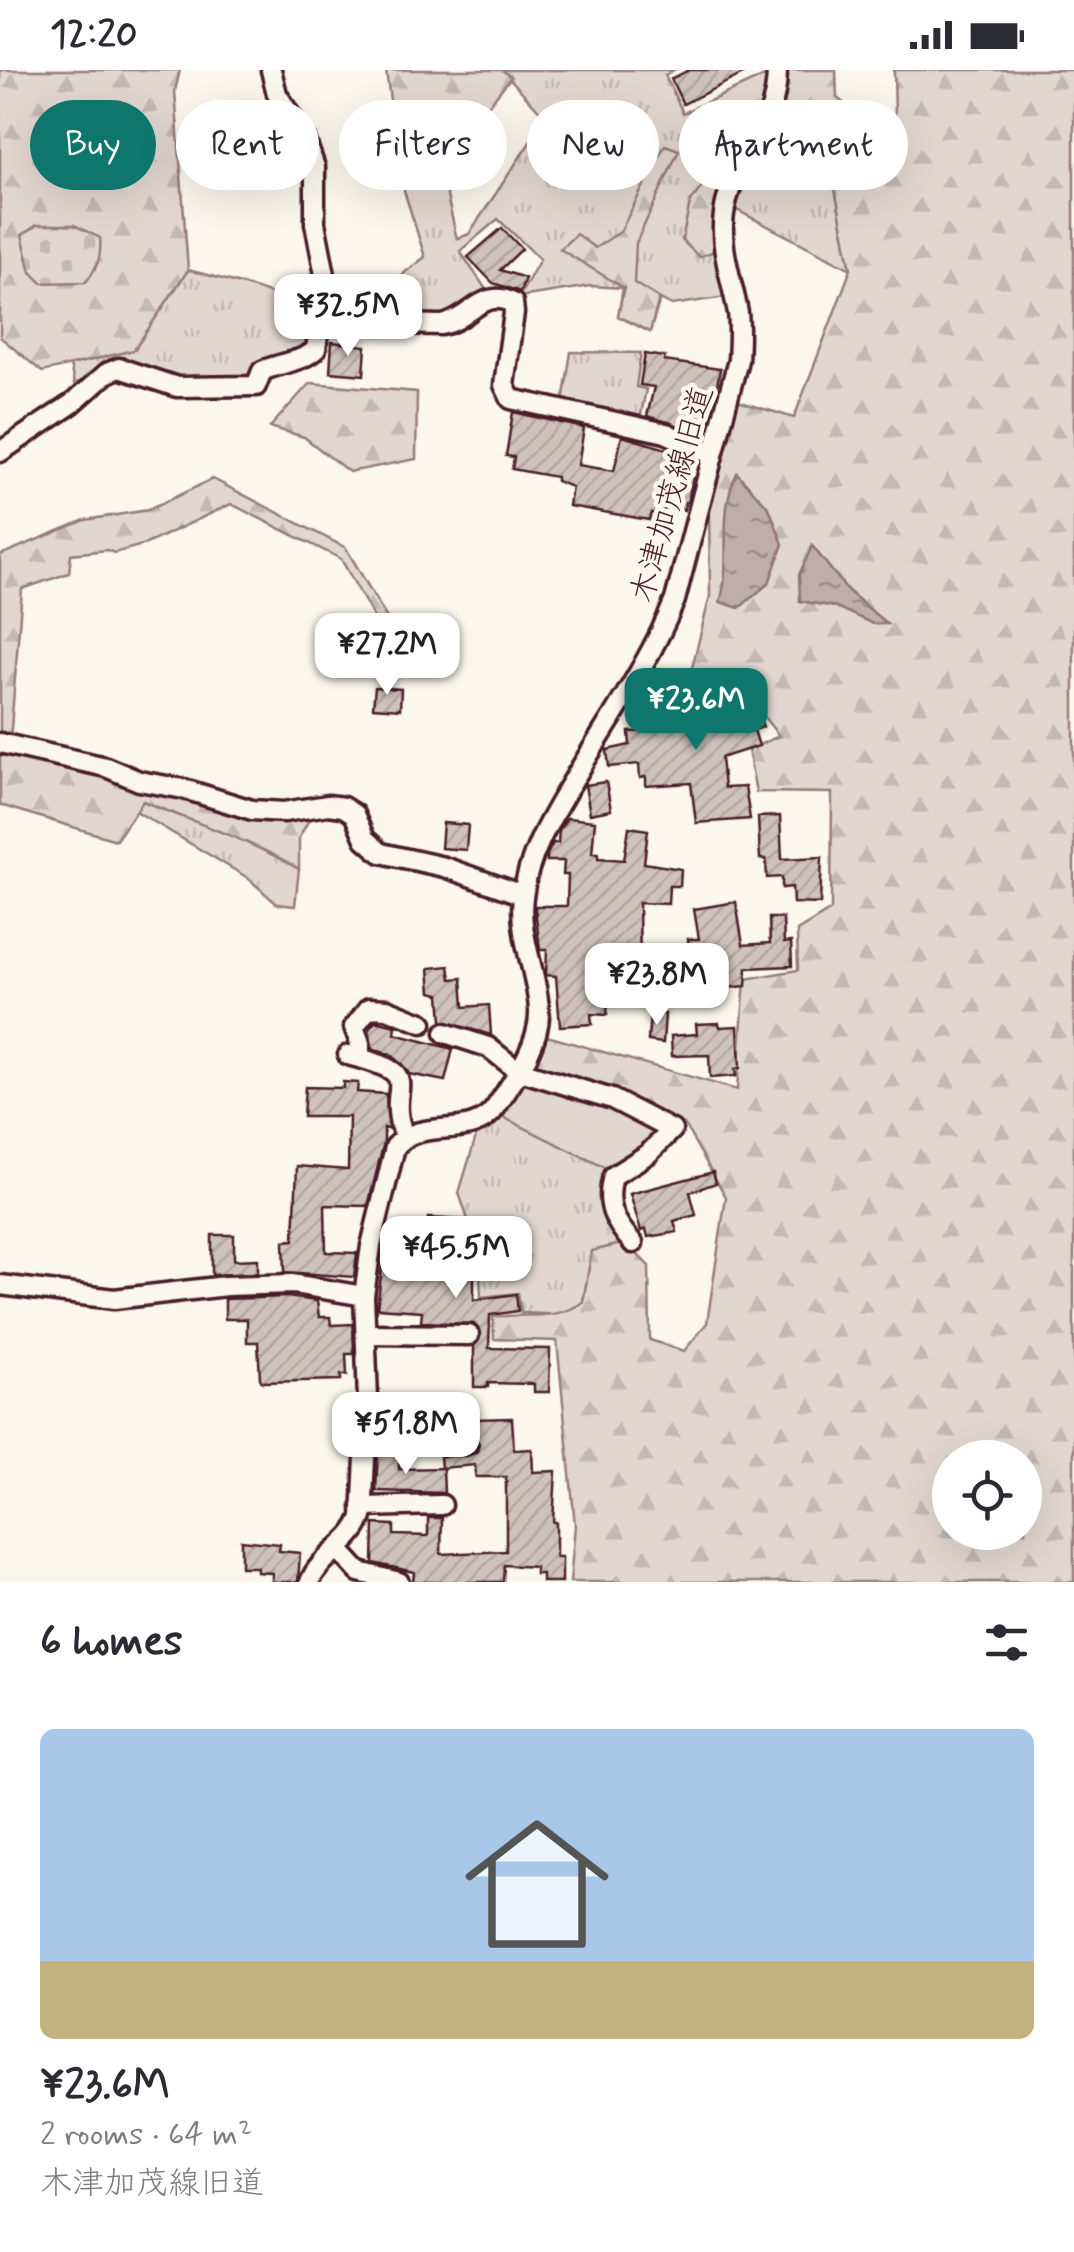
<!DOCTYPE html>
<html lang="en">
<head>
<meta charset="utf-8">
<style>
	:root { --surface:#fff; --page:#f2f2f3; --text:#2b2b33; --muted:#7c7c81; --accent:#0f766e }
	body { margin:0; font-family:Mynerve,"Klee One",sans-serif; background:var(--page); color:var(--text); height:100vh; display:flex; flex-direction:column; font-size:38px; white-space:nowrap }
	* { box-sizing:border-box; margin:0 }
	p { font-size:32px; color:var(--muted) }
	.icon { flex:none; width:55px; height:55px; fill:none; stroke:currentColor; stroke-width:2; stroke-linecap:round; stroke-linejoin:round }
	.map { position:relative; height:1512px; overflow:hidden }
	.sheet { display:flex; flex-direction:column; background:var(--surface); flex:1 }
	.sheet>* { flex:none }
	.top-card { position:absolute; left:30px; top:30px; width:1015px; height:90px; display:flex; gap:20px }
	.fabs { position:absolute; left:932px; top:1370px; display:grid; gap:20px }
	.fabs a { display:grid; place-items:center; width:110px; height:110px; border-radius:50%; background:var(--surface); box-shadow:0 10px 40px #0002; font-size:50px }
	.price { position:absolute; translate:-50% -85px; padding:0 22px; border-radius:20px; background:#fff; color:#222; font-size:32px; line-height:65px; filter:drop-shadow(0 2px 5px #0008) }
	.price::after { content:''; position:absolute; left:50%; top:60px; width:30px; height:22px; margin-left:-15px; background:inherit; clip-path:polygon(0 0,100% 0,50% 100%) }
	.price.current { background:var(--accent); color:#fff }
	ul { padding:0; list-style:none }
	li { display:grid; align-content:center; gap:20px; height:530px; padding:0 40px }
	li span { display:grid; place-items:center; height:310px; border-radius:15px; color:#555 }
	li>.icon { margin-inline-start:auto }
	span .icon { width:180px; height:180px; fill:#fffc; stroke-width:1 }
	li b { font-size:42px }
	h2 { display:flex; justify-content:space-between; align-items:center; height:120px; padding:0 40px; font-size:42px }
	.chip { padding:0 35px; border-radius:45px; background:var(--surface); box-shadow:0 10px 40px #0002; font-size:35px; line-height:90px }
	.chip.current { background:var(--accent); color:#fff }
	.status { display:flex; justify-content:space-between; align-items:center; height:70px; padding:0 50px; background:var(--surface); direction:ltr }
	.status svg { height:28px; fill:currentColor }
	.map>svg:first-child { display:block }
	.grass { fill:url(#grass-tufts); stroke:#967b7e; stroke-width:2.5 }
	.forest { fill:url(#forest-firs); stroke:#967b7e; stroke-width:2.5; fill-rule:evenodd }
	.cemetery { fill:url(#cemetery-stones); stroke:#967b7e; stroke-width:2.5 }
	.garden { fill:#e2d7d0; stroke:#967b7e; stroke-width:2.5 }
	.water { fill:url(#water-ripples); stroke:#907477; stroke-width:2.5 }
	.building { fill:url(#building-hatch); stroke:#4a1f2b; stroke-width:2.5 }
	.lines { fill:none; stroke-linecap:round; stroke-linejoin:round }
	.street-casing { stroke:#4a1f2b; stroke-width:25 }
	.street { stroke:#fbf7ec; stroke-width:18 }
	.labels { text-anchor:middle; stroke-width:9; stroke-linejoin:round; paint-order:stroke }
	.street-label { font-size:32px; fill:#4a1f2b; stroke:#fbf7ec }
</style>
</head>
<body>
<div class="status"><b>12:20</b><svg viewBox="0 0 49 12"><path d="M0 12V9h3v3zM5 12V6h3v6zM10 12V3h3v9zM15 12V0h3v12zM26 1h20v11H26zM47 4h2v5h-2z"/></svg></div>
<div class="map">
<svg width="1074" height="1512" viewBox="0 0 1074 1512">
	<defs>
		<pattern id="grass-tufts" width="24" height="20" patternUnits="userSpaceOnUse" patternTransform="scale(2.5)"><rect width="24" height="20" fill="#e2d7d0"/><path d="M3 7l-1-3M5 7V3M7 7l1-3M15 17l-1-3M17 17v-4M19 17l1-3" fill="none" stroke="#c3b8b3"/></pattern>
		<pattern id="forest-firs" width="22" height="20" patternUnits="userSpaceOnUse" patternTransform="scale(2.5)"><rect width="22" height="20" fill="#e2d7d0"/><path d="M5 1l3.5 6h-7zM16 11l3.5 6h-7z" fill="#c3b8b3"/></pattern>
		<pattern id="cemetery-stones" width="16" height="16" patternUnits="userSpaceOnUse" patternTransform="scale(2.5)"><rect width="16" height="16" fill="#e2d7d0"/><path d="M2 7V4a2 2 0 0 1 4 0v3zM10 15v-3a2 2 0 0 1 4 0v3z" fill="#c3b8b3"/></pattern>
		<pattern id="water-ripples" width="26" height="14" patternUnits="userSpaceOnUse" patternTransform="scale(2.5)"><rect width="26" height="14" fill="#bfadaa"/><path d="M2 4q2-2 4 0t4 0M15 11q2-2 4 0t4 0" fill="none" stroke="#9d8c8b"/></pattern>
		<pattern id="building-hatch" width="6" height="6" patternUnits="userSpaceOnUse" patternTransform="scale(2.5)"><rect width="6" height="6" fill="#cfc2bc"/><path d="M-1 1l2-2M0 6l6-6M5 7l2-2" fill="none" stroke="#b3a6a2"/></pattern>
	</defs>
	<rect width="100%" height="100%" fill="#fbf7ec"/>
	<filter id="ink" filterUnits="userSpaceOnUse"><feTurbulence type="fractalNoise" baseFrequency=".01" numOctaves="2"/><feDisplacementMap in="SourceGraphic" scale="20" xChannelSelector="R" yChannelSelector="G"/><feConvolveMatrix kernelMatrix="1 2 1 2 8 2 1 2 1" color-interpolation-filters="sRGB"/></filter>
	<g filter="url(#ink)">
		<g class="grass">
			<polygon points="502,0 674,0 665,5 683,43 769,4 765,37 732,100 690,132 717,180 726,227 672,235 660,229 650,262 618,246 623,218 590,216 519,227 540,189 498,149 460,181 489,224 455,248 401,250 390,214 425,187 401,111 425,113 440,96 457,169 469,164 546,48"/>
			<polygon points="774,53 834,114 851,199 731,137"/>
			<path d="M 188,200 C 234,212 277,222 319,246 L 316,271 L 253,313 L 186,309 L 166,306 L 133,293 L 110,292 L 75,318 L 70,295 L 134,280 Z"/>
			<polygon points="571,282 641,283 636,317 646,319 640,350 562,338"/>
			<path d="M 143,731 C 195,753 250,770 299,799 L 295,836 L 277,834 L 248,808 L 136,741 Z"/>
			<path d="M 503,1047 L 612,1101 C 599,1134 602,1148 626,1173 L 592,1181 L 583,1232 L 565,1245 L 521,1243 L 518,1223 L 481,1227 L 479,1182 L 459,1123 L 478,1060 Z"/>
		</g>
		<g class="forest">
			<polygon points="0,0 180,0 175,21 188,200 134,280 42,302 0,267"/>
			<polygon points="386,0 502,0 511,7 426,113 401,111"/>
			<path d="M 784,0 L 836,0 L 837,28 L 886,64 L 895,47 L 894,0 L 1074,0 L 1074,1512 L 570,1512 L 575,1455 L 557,1271 L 494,1269 L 493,1247 C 526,1243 557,1251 583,1232 L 592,1181 L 626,1173 L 649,1196 L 650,1270 L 684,1281 L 707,1253 L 726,1127 L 684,1054 L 671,1053 L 523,1007 L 540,964 L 737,1020 L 745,909 L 798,900 L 797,861 L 831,840 L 832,723 L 756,722 L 748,680 L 779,666 L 731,605 L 690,606 L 710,526 L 709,429 L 735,330 L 794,348 L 851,199 L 834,114 L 774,53 ZM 813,477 L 848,521 L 885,553 L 836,537 L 800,531 ZM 950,1388 L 1025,1388 L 1025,1462 L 950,1462 Z"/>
			<polygon points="665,75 679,80 636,173 634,213 659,228 650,262 618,246 624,218 560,179 576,164 595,178 620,162"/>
			<polygon points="719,92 732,100 717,134 717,180 699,187 682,170 690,133"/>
			<polygon points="310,313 417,322 416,389 349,402 304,367 270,357"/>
			<polygon points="213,409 346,478 389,552 380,559 341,489 231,434 146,474 114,483 107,480 71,484 69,503 22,519 10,671 0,669 0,485 85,450 148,440"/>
			<path d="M 0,676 L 205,729 L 314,740 L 299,768 L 299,799 C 250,770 195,753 143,731 L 116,770 L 0,735 Z"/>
		</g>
		<path class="cemetery" d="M 37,155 L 74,155 L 100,168 C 102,187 97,198 86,212 L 42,213 L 31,202 L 22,165 Z"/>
		<polygon class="garden" points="523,1007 610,1034 663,1059 644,1082 612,1101 503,1047"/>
		<g class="water">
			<path d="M 737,403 L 769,438 L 783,474 L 769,513 L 739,538 L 720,532 C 733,490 716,444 737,403 Z"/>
			<polygon points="812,476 848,521 887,554 873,554 836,537 800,531 799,505"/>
		</g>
		<g class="building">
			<polygon points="689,0 751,0 683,34 671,9"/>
			<polygon points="502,158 522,179 500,200 525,208 520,222 493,213 468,187"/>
			<polygon points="332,272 366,276 364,305 330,302"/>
			<polygon points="645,284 665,287 664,291 720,299 716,322 711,322 701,363 647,346 654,317 640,315"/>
			<polygon points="513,342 584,358 578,395 614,401 622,366 674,381 669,403 693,407 688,432 685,432 684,440 665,436 663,445 651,443 649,450 569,436 572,417 556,411 556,407 512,399 514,387 506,386"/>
			<polygon points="726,609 741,645 757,640 763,657 754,660 759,676 721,688 724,718 745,717 750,749 696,753 691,713 646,716 646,707 640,708 639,694 609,697 607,680 630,675 629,662 652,661 653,635 673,635 672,652 709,640 700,619"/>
			<polygon points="375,617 401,619 400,639 373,637"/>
			<polygon points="606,712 611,740 590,744 585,715"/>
			<polygon points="780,746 782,789 822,787 820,834 793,833 792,817 782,818 782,807 767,808 766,789 760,789 758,747"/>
			<polygon points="567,748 595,751 592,783 598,783 598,788 624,790 629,757 648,760 644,793 681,799 680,816 669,816 668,834 639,833 640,899 657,900 655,934 608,932 607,945 591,944 592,954 560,956 556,906 546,905 547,880 540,880 535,838 535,836 567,836 568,805 563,805 564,791 547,791 547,785 553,773 558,773 559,760"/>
			<polygon points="443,753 468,755 466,780 441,778"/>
			<polygon points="736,832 743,875 770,873 769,848 783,848 784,873 791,872 792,896 747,898 746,916 705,920 704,914 697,915 696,904 690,904 688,869 699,869 694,839"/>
			<polygon points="449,896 451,909 462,908 464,937 489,935 491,965 442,951 440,924 431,922 429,898"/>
			<polygon points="650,943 665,944 663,973 648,971"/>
			<polygon points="375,951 396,956 395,964 453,979 445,1011 409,1004 392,985 372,979 369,961"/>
			<polygon points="719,953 720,957 738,956 740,998 735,999 736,1006 710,1008 709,985 672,986 671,966 697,964 696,954"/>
			<polygon points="343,1012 358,1013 357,1022 386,1024 389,1059 384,1058 384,1072 368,1136 325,1135 326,1182 357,1183 354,1207 285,1202 284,1171 294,1170 297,1096 348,1100 349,1047 303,1047 305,1017 343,1018"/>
			<polygon points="713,1102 716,1113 690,1122 696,1145 674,1151 677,1162 648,1167 646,1159 641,1161 630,1124"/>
			<polygon points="428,1148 465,1150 462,1191 474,1190 474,1230 516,1224 518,1241 490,1245 489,1278 550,1279 549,1322 534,1322 534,1314 488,1313 488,1317 474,1317 474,1276 481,1264 474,1254 421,1252 422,1241 377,1238 385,1173 410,1174 410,1162 427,1162"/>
			<polygon points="212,1165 234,1165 234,1190 258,1189 258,1203 212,1205"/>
			<polygon points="287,1227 317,1231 319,1247 330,1247 331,1255 353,1254 354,1284 346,1284 347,1305 341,1305 341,1310 262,1312 260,1308 258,1272 247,1272 247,1249 225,1249 225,1229"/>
			<polygon points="512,1348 514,1380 532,1379 533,1402 556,1401 553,1452 556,1452 556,1487 562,1487 562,1512 542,1512 542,1504 535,1504 535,1497 504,1495 503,1512 424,1512 413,1511 414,1502 373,1493 374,1454 394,1455 394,1465 428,1466 428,1448 442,1448 441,1484 506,1481 506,1407 476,1407 475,1395 441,1398 440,1386 467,1386 477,1382 479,1374 474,1364 473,1349"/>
			<polygon points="378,1381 399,1382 399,1399 443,1398 444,1423 376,1421"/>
			<polygon points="241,1470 280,1474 279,1481 300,1483 298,1512 272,1512 272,1503 257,1502 257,1497 241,1497"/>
		</g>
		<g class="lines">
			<defs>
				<g id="street">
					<path d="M 321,249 L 342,253 L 442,255 C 470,250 483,217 513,233 L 514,243 L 504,315 L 511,329 L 666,363 L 711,384"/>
					<path d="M 0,382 L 73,333 L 107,303 L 119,298 L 177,317 L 256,316 L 262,301 C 279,293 303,292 316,279 L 326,210 L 315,153 L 315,97 L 305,69 L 277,24 L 271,0"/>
					<polyline points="0,673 106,697 139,711 184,719 252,740 284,742 328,735 343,737 354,744 365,769 381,783 444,797 523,825"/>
					<path d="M 445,963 L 488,977 L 517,1000 L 612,1029 L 672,1060 L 648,1084 L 613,1106 C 605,1135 614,1152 633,1173"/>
					<path d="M 348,985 C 432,1006 382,1012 404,1066"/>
					<polyline points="360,988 360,973 354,957 369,938 387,939 422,953"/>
					<polyline points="0,1215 114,1229 226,1216 293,1214 364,1226"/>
					<polyline points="365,1264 469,1265"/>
					<polyline points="365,1368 467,1374"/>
					<polyline points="362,1437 442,1435"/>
					<polyline points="338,1479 359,1502 399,1512"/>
					<path d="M 310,1512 C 320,1485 352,1475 362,1447 L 368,1330 L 364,1226 L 371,1176 L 395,1077 C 421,1045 472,1073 496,1037 C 513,1011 541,973 539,940 C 537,902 518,866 523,827 C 528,784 552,746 574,709 C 609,650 649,594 675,530 L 738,290 C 739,274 740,259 738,243 C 732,210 719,177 724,144 C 731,90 777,65 777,0"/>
				</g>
			</defs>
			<use href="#street" class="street-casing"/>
			<use href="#street" class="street"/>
		</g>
	</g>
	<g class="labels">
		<g class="street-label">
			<text transform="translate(671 424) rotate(-74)" y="11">木津加茂線旧道</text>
		</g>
	</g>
</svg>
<div class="fabs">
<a><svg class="icon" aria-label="locate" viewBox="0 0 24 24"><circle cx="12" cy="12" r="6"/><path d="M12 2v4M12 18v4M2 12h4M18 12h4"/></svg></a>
</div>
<b class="price" style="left:348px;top:289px">¥32.5M</b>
<b class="price" style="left:387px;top:628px">¥27.2M</b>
<b class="price current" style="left:696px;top:683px">¥23.6M</b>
<b class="price" style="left:657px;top:958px">¥23.8M</b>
<b class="price" style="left:456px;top:1231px">¥45.5M</b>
<b class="price" style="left:406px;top:1407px">¥51.8M</b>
<div class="top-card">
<a class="chip current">Buy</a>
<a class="chip">Rent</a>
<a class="chip">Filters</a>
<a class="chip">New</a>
<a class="chip">Apartment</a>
</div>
</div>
<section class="sheet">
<h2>6 homes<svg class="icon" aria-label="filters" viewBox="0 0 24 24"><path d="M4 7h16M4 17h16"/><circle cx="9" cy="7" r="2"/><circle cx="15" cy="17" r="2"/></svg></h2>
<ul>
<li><span style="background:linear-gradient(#a9c7e8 75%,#c2b280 0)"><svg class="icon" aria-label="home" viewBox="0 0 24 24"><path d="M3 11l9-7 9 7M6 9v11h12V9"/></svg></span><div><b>¥23.6M</b><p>2 rooms · 64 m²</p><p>木津加茂線旧道</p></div></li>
</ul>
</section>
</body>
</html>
